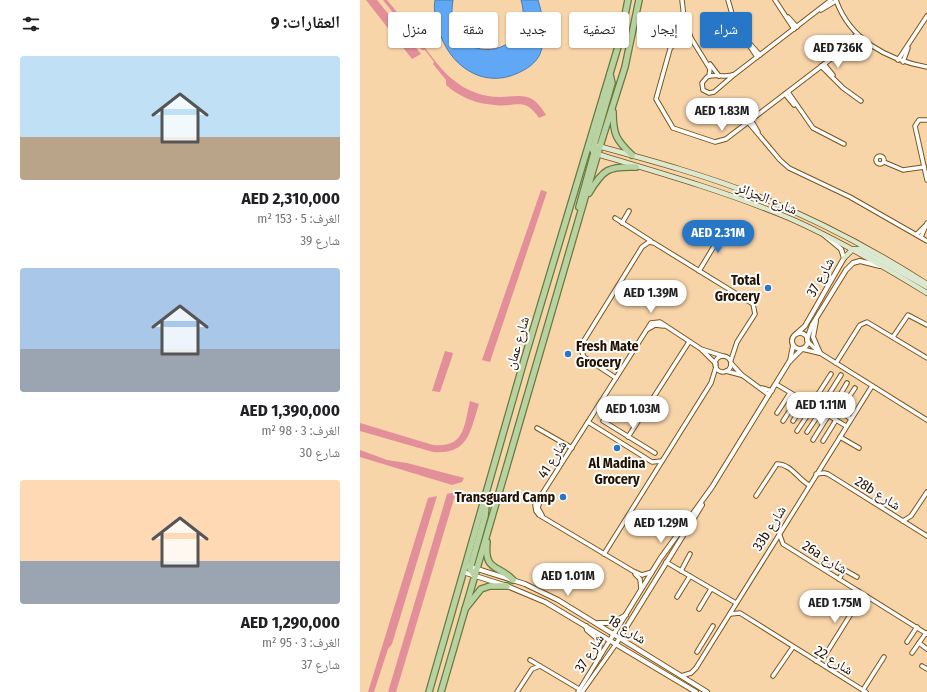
<!DOCTYPE html>
<html lang="ar">
<head>
<meta charset="utf-8">
<style>
	:root { --surface:#fff; --page:#f6f6f6; --text:#202124; --muted:#757577; --accent:#2777c6 }
	body { margin:0; font-family:"Fira Sans Condensed","Noto Naskh Arabic",sans-serif; background:var(--page); color:var(--text); direction:rtl; height:100vh; display:flex; flex-direction:column; font-size:15px; white-space:nowrap }
	* { box-sizing:border-box; margin:0 }
	p { font-size:13px; color:var(--muted) }
	.icon { flex:none; width:22px; height:22px; fill:none; stroke:currentColor; stroke-width:2; stroke-linecap:round; stroke-linejoin:round }
	.map { position:relative; flex:1; overflow:hidden; direction:ltr }
	.sheet { display:flex; flex-direction:column; background:var(--surface); width:360px }
	.sheet>* { flex:none }
	.top-card { position:absolute; left:12px; top:12px; width:380px; height:36px; direction:rtl; display:flex; gap:8px }
	.price { position:absolute; translate:-50% -34px; padding:0 9px; border-radius:14px; background:#fff; color:#222; font-size:13px; line-height:26px; filter:drop-shadow(0 1px 2px #0008) }
	.price::after { content:''; position:absolute; left:50%; top:24px; width:12px; height:9px; margin-left:-6px; background:inherit; clip-path:polygon(0 0,100% 0,50% 100%) }
	.price.selected { background:var(--accent); color:#fff }
	ul { padding:0; list-style:none }
	li { display:grid; align-content:center; gap:8px; height:212px; padding:0 20px }
	li span { display:grid; place-items:center; height:124px; border-radius:4px; color:#555 }
	li>.icon { margin-inline-start:auto }
	span .icon { width:72px; height:72px; fill:#fffc; stroke-width:1 }
	li b { font-size:17px }
	h2 { display:flex; justify-content:space-between; align-items:center; height:48px; padding:0 20px; font-size:17px }
	.chip { padding:0 14px; border-radius:4px; background:var(--surface); box-shadow:0 1px 3px #0004; font-size:14px; line-height:36px }
	.chip.selected { background:var(--accent); color:#fff }
	main { display:flex; flex:1; min-height:0 }
	.map>svg:first-child { display:block }
	.green { fill:#e28f99 }
	.water { fill:#60a8f5; stroke:#4d7bac }
	.lines { fill:none; stroke-linecap:round; stroke-linejoin:round }
	.minor-casing { stroke:#7b541c; stroke-width:5.5 }
	.tertiary-casing { stroke:#7b541c; stroke-width:6 }
	.secondary-casing { stroke:#7b541c; stroke-width:6 }
	.primary-casing { stroke:#647c40; stroke-width:8 }
	.minor { stroke:#fff; stroke-width:3.5 }
	.tertiary { stroke:#fff; stroke-width:4 }
	.secondary { stroke:#dbe9d0; stroke-width:4.5 }
	.primary { stroke:#b8d3a1; stroke-width:5.5 }
	.poi-dot { fill:#2777c6; stroke:#fcfcfc; stroke-width:1.5 }
	.labels { text-anchor:middle; stroke-width:4; stroke-linejoin:round; paint-order:stroke }
	.street-label { font-size:14px; fill:#221200; stroke:#fcfcfc }
	.poi-label { font-size:14px; font-weight:bold; fill:#221200; stroke:#fcfcfc; text-anchor:end }
</style>
</head>
<body>
<main>
<div class="map">
<svg width="567" height="692" viewBox="0 0 567 692">
	<rect width="100%" height="100%" fill="#f8d4a9"/>
	<g class="green">
		<polygon points="6,0 17,0 61,54 52,59"/>
		<path d="M 23,0 L 27,0 C 37,12 47,24 56,36 C 72,56 84,77 107,89 C 117,94 128,97 139,97 C 164,96 172,92 186,115 L 179,118 C 164,96 156,108 135,105 C 117,104 99,97 86,85 L 86,80 L 73,64 L 74,62 L 65,50 L 62,50 Z"/>
		<polygon points="181,190 187,192 130,362 122,360"/>
		<polygon points="85,351 93,353 92,357 80,392 72,391"/>
		<path d="M 110,401 L 119,404 C 110,431 109,455 73,452 L 0,431 L 0,423 L 73,445 C 105,448 104,426 110,401 Z"/>
		<polygon points="0,450 27,460 47,463 104,478 102,482 92,485 0,457"/>
		<polygon points="96,492 36,692 28,692 87,494"/>
		<polygon points="77,496 32,644 28,649 14,692 8,692 68,498"/>
	</g>
	<path class="water" d="M 75,0 L 93,0 C 81,71 179,61 161,0 L 178,0 C 183,16 187,38 180,54 C 176,63 167,69 158,73 C 122,90 88,64 79,30 C 76,20 73,10 75,0 Z"/>
	<g class="lines">
		<defs>
			<g id="minor">
				<polyline points="322,0 324,18 331,38 350,69 349,76"/>
				<polyline points="368,0 375,24 397,57"/>
				<polyline points="415,0 434,29"/>
				<path d="M 476,0 C 490,40 528,60 567,67"/>
				<polyline points="461,10 476,1"/>
				<polyline points="428,17 437,27"/>
				<polyline points="329,34 315,42 310,49 296,99 313,128 355,142 366,139 480,52 497,34"/>
				<polyline points="391,45 400,55"/>
				<polyline points="490,46 501,37"/>
				<polyline points="538,60 567,16"/>
				<polyline points="543,62 548,48"/>
				<polyline points="350,64 359,76"/>
				<polyline points="464,64 473,75"/>
				<polyline points="461,66 483,88 501,101"/>
				<path d="M 375,74 L 354,92 L 349,93 L 343,90 L 342,83 L 347,77 C 357,73 365,79 375,74 L 471,0"/>
				<polyline points="428,92 453,128 484,144"/>
				<polyline points="425,94 434,105"/>
				<polyline points="391,120 398,132"/>
				<polyline points="567,120 559,120 555,126 567,180"/>
				<polyline points="388,122 420,160 429,168 490,197 567,241"/>
				<circle cx="520" cy="160" r="4"/>
				<polyline points="524,162 543,170 564,167"/>
				<polyline points="255,218 291,241"/>
				<polyline points="262,223 269,211"/>
				<polyline points="557,234 565,226"/>
				<polyline points="561,237 567,223"/>
				<polyline points="339,271 365,228"/>
				<polyline points="288,329 295,325 304,326"/>
				<polyline points="533,337 548,315 567,325"/>
				<polyline points="447,341 460,353 567,420"/>
				<polyline points="442,349 459,353"/>
				<polyline points="342,350 356,364"/>
				<circle cx="363" cy="364" r="8"/>
				<polyline points="371,363 382,375 409,395"/>
				<polyline points="476,363 500,325 507,322 567,358"/>
				<polyline points="366,371 381,375"/>
				<polyline points="256,378 224,357 220,347 282,247 289,242 294,243 393,304 395,314 377,342 371,360"/>
				<polyline points="487,383 473,407 491,419"/>
				<polyline points="416,384 486,426"/>
				<polyline points="402,388 412,391"/>
				<polyline points="451,405 471,374"/>
				<polyline points="459,410 481,375"/>
				<polyline points="479,412 495,388"/>
				<polyline points="417,413 430,393"/>
				<polyline points="243,421 295,453"/>
				<polyline points="423,421 438,398"/>
				<polyline points="433,421 445,402"/>
				<polyline points="228,422 292,462 302,461"/>
				<polyline points="177,428 212,448"/>
				<polyline points="437,431 453,407"/>
				<polyline points="447,432 461,411"/>
				<polyline points="268,437 329,342"/>
				<polyline points="480,437 499,448"/>
				<polyline points="453,440 468,416"/>
				<polyline points="463,441 476,420"/>
				<polyline points="456,474 464,473 468,474 567,536"/>
				<path d="M 396,496 L 417,464 C 431,464 439,480 449,485"/>
				<polyline points="180,501 178,508 182,515"/>
				<polyline points="297,516 321,530"/>
				<polyline points="543,521 551,516 567,492"/>
				<polyline points="419,533 423,544 567,634"/>
				<polyline points="244,554 351,383 356,367"/>
				<polyline points="306,562 376,603"/>
				<polyline points="474,564 497,577"/>
				<polyline points="321,571 330,554"/>
				<polyline points="292,572 282,575 273,571 179,515 176,511 175,505 291,323 300,322 341,349 363,356"/>
				<polyline points="275,574 280,579 281,589"/>
				<polyline points="479,579 484,570"/>
				<polyline points="317,597 330,576"/>
				<polyline points="339,609 351,589"/>
				<polyline points="370,614 380,613 506,692"/>
				<polyline points="547,642 557,627"/>
				<polyline points="559,643 567,649"/>
				<polyline points="337,652 353,626"/>
				<polyline points="552,653 566,633"/>
				<polyline points="170,660 219,689"/>
				<polyline points="456,661 464,657 499,601 498,591"/>
				<polyline points="562,666 567,669"/>
				<polyline points="321,676 331,673 336,668 512,386"/>
				<polyline points="413,676 433,647"/>
				<polyline points="503,690 524,657"/>
				<polyline points="157,692 172,669 180,666"/>
				<polyline points="218,692 250,640"/>
				<polyline points="222,692 256,644"/>
			</g>
			<g id="tertiary">
				<polyline points="456,321 453,337 460,353"/>
				<circle cx="440" cy="341" r="8"/>
				<polyline points="436,334 445,326 484,258 481,249 464,235"/>
				<polyline points="447,339 452,325 486,270 493,263 500,261 520,266"/>
				<polyline points="430,361 433,346"/>
				<polyline points="108,566 165,584 198,600 347,692"/>
				<polyline points="103,572 147,586 185,602 336,692"/>
				<polyline points="238,623 252,623 266,615"/>
				<polyline points="226,626 227,630 240,641 239,658"/>
				<polyline points="250,640 300,559 352,487 429,362 442,349"/>
				<polyline points="256,644 342,505"/>
			</g>
			<g id="secondary">
				<path d="M 238,146 C 293,161 348,176 400,197 C 459,221 514,250 567,284"/>
				<path d="M 237,154 C 301,173 367,192 429,218 C 477,239 523,266 567,293"/>
				<polyline points="484,258 493,249 500,249 567,287"/>
			</g>
			<g id="primary">
				<path d="M 253,112 C 253,134 256,140 272,155"/>
				<polyline points="238,155 234,145 252,83 250,74"/>
				<path d="M 229,193 C 243,169 249,166 276,167"/>
				<polyline points="219,207 234,153 232,148"/>
				<path d="M 127,542 C 124,572 138,564 153,580"/>
				<polyline points="115,576 110,569 125,516 127,495"/>
				<polyline points="105,609 121,589 130,586 147,586"/>
				<polyline points="69,692 165,357 260,40 268,0"/>
				<polyline points="81,692 240,146 265,67 279,0"/>
			</g>
		</defs>
		<use href="#minor" class="minor-casing"/>
		<use href="#tertiary" class="tertiary-casing"/>
		<use href="#secondary" class="secondary-casing"/>
		<use href="#primary" class="primary-casing"/>
		<use href="#minor" class="minor"/>
		<use href="#tertiary" class="tertiary"/>
		<use href="#secondary" class="secondary"/>
		<use href="#primary" class="primary"/>
	</g>
	<g class="poi-dot">
		<circle cx="408" cy="288" r="4"/>
		<circle cx="208" cy="354" r="4"/>
		<circle cx="257" cy="448" r="4"/>
		<circle cx="203" cy="497" r="4"/>
	</g>
	<g class="labels">
		<g class="street-label">
			<text transform="translate(407 198) rotate(22)" y="5">شارع الجزائر</text>
			<text transform="translate(460 277) rotate(-61)" y="5">شارع 37</text>
			<text transform="translate(157 343) rotate(-74)" y="5">شارع عمان</text>
			<text transform="translate(192 459) rotate(-58)" y="5">شارع 41</text>
			<text transform="translate(518 493) rotate(32)" y="5">28b شارع</text>
			<text transform="translate(409 528) rotate(-58)" y="5">33b شارع</text>
			<text transform="translate(465 557) rotate(32)" y="5">26a شارع</text>
			<text transform="translate(267 629) rotate(32)" y="5">شارع 18</text>
			<text transform="translate(229 653) rotate(-58)" y="5">شارع 37</text>
			<text transform="translate(474 660) rotate(32)" y="5">شارع 22</text>
		</g>
		<g class="poi-label">
			<text x="400" y="285">Total<tspan x="400" dy="16">Grocery</tspan></text>
			<text x="216" y="351" text-anchor="start">Fresh Mate<tspan x="216" dy="16">Grocery</tspan></text>
			<text x="257" y="468" text-anchor="middle">Al Madina<tspan x="257" dy="16">Grocery</tspan></text>
			<text x="195" y="502">Transguard Camp</text>
		</g>
	</g>
</svg>
<b class="price" style="left:478px;top:69px">AED 736K</b>
<b class="price" style="left:362px;top:132px">AED 1.83M</b>
<b class="price selected" style="left:358px;top:254px">AED 2.31M</b>
<b class="price" style="left:291px;top:314px">AED 1.39M</b>
<b class="price" style="left:461px;top:426px">AED 1.11M</b>
<b class="price" style="left:273px;top:430px">AED 1.03M</b>
<b class="price" style="left:301px;top:544px">AED 1.29M</b>
<b class="price" style="left:208px;top:597px">AED 1.01M</b>
<b class="price" style="left:475px;top:624px">AED 1.75M</b>
<div class="top-card">
<a class="chip selected">شراء</a>
<a class="chip">إيجار</a>
<a class="chip">تصفية</a>
<a class="chip">جديد</a>
<a class="chip">شقة</a>
<a class="chip">منزل</a>
</div>
</div>
<section class="sheet">
<h2>العقارات: 9<svg class="icon" aria-label="filters" viewBox="0 0 24 24"><path d="M4 7h16M4 17h16"/><circle cx="9" cy="7" r="2"/><circle cx="15" cy="17" r="2"/></svg></h2>
<ul>
<li><span style="background:linear-gradient(#bfe0f5 65%,#b9a48a 0)"><svg class="icon" aria-label="home" viewBox="0 0 24 24"><path d="M3 11l9-7 9 7M6 9v11h12V9"/></svg></span><div><b>AED 2,310,000</b><p>الغرف: 5 · 153 m²</p><p>شارع 39</p></div></li>
<li><span style="background:linear-gradient(#a9c7e8 65%,#9aa5b1 0)"><svg class="icon" aria-label="home" viewBox="0 0 24 24"><path d="M3 11l9-7 9 7M6 9v11h12V9"/></svg></span><div><b>AED 1,390,000</b><p>الغرف: 3 · 98 m²</p><p>شارع 30</p></div></li>
<li><span style="background:linear-gradient(#ffd9b3 65%,#9aa5b1 0)"><svg class="icon" aria-label="home" viewBox="0 0 24 24"><path d="M3 11l9-7 9 7M6 9v11h12V9"/></svg></span><div><b>AED 1,290,000</b><p>الغرف: 3 · 95 m²</p><p>شارع 37</p></div></li>
</ul>
</section>
</main>
</body>
</html>
